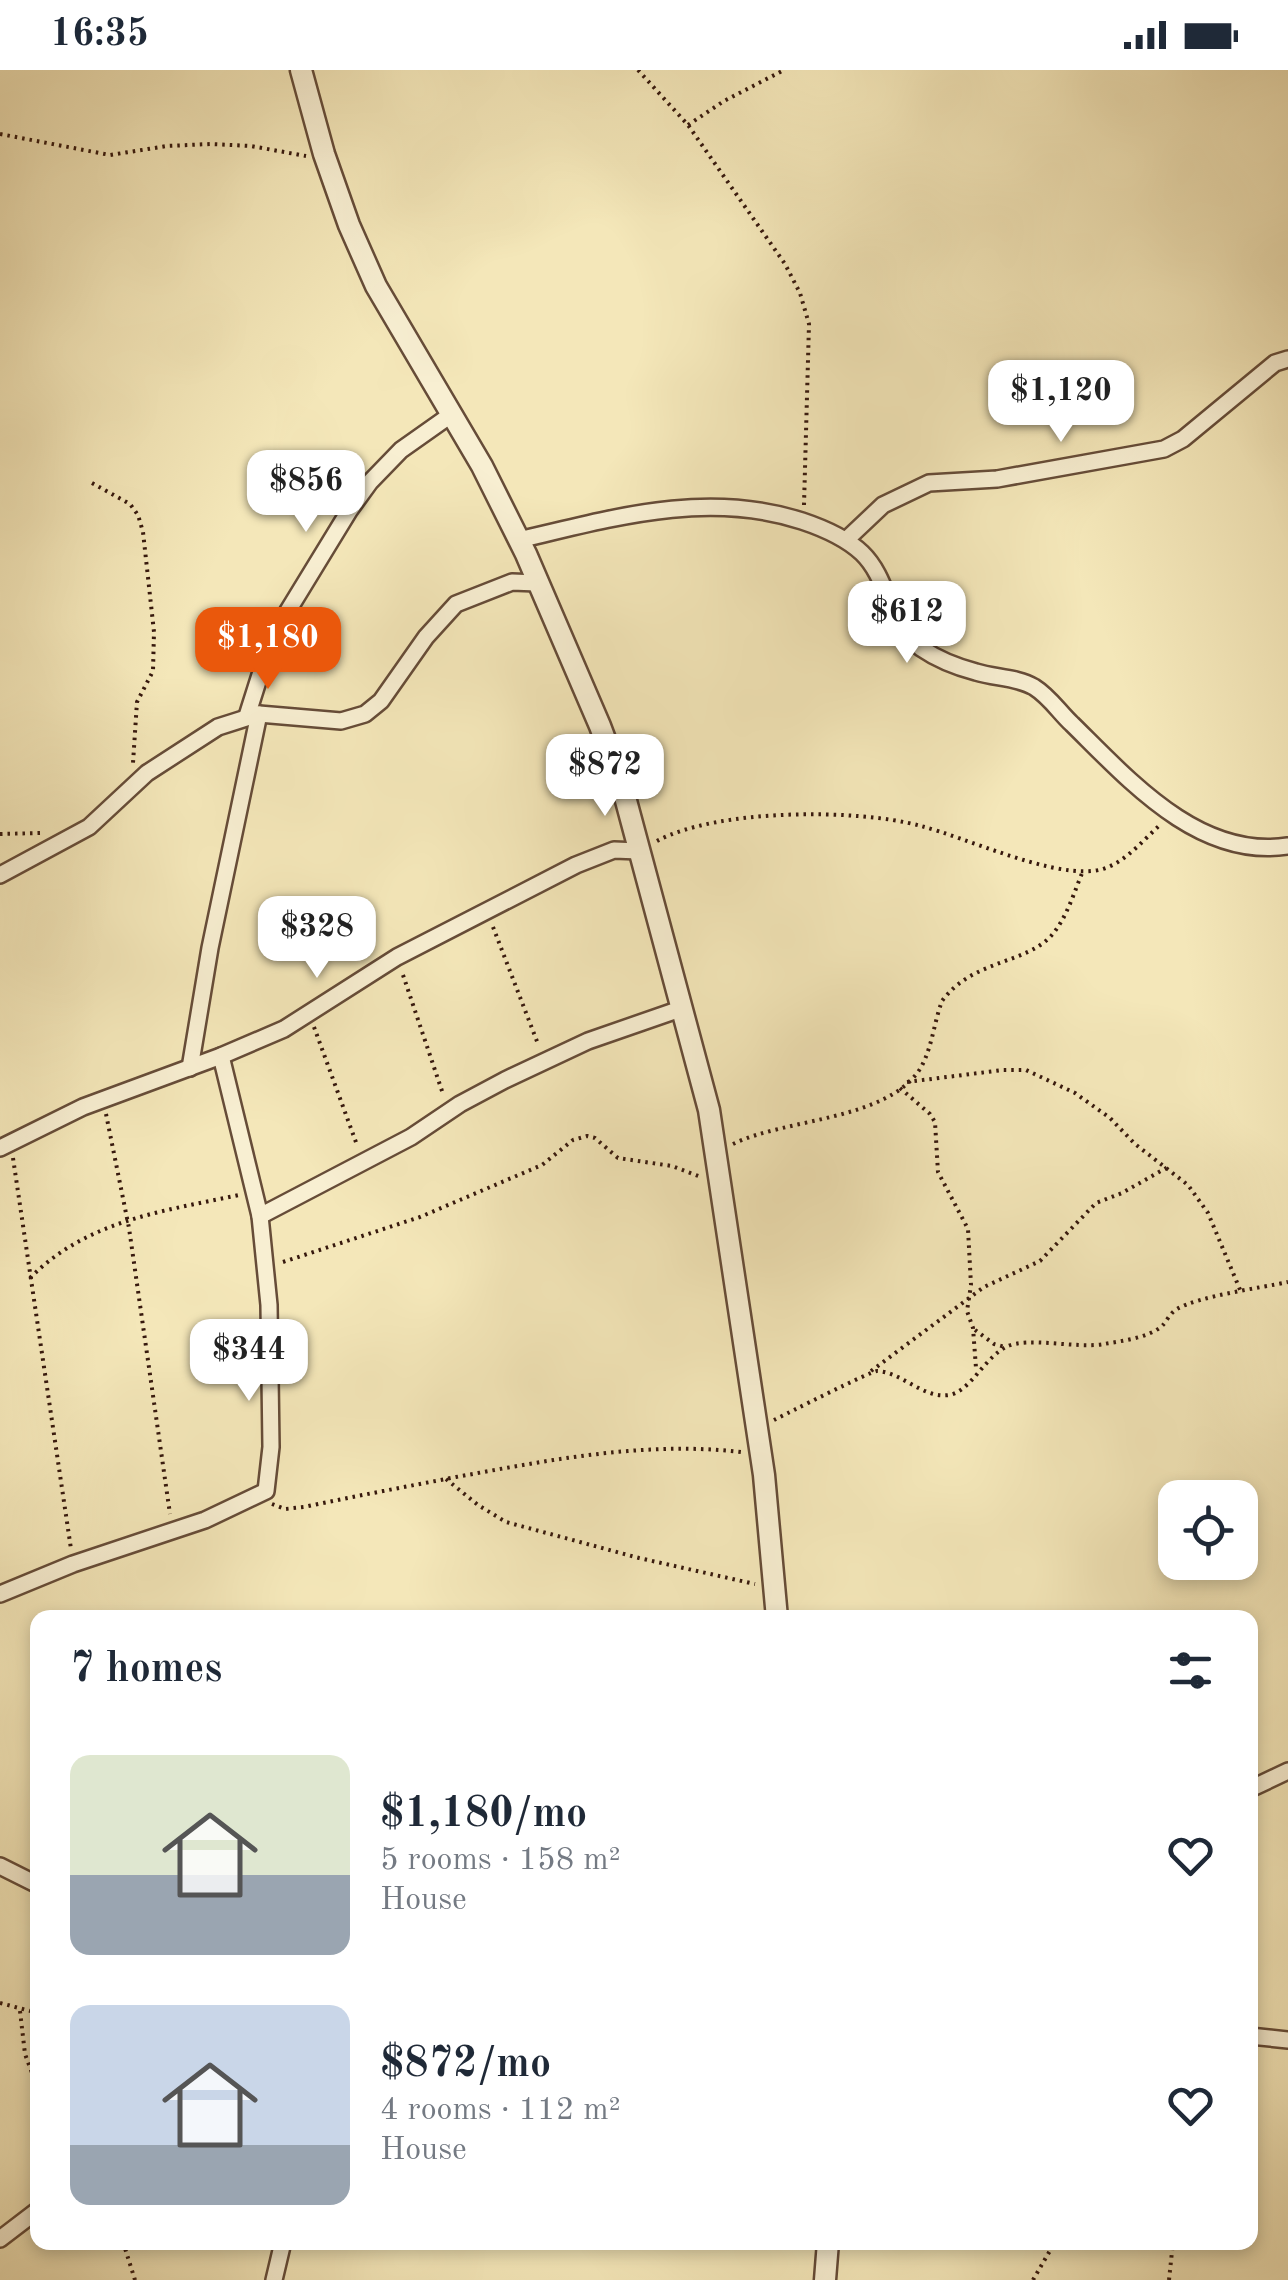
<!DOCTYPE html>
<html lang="en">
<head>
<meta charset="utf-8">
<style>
	:root { --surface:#fff; --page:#f6f6f7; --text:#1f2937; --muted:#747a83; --accent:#ea580c }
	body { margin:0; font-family:"Old Standard TT",serif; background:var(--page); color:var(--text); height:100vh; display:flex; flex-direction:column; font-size:38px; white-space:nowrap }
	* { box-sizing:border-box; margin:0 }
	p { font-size:32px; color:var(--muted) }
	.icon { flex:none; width:55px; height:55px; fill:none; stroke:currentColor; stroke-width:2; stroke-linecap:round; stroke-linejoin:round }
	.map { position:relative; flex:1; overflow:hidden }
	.side { position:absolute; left:30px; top:1540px; width:1228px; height:640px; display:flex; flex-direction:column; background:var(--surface); border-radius:20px; box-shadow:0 5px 15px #0003 }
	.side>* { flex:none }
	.tools { position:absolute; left:1158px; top:1410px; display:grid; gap:20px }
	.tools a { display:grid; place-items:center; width:100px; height:100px; border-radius:20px; background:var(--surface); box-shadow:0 5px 15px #0003; font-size:50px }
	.price { position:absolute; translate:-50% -85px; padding:0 22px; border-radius:20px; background:#fff; color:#222; font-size:32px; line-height:65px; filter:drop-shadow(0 2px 5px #0008) }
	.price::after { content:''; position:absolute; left:50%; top:60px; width:30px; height:22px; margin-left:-15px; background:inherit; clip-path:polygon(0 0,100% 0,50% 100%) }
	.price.selected { background:var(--accent); color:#fff }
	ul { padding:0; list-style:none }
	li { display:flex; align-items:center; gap:30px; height:250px; padding:0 40px }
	li span { display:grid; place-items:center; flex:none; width:280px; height:200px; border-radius:20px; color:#555 }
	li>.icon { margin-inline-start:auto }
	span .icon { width:120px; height:120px; fill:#fffc; stroke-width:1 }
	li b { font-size:42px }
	h2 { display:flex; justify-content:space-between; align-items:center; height:120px; padding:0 40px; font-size:42px }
	.status { display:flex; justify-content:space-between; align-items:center; height:70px; padding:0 50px; background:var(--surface); direction:ltr }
	.status svg { height:28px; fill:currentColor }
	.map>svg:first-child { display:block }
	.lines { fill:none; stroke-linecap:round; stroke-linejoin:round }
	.minor-casing { stroke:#664c38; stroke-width:20 }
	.tertiary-casing { stroke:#664c38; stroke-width:25 }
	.path { stroke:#36180d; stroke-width:4; stroke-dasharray:2.5 5; stroke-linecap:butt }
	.minor { stroke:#f8efd2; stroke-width:15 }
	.tertiary { stroke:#f8efd2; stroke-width:20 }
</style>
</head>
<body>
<div class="status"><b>16:35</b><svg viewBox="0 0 49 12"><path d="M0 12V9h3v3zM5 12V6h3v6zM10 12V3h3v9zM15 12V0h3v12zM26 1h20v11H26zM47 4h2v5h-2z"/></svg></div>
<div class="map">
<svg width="1288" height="2210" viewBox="0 0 1288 2210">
	<rect width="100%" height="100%" fill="#f4e7b9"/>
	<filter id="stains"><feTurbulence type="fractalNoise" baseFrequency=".002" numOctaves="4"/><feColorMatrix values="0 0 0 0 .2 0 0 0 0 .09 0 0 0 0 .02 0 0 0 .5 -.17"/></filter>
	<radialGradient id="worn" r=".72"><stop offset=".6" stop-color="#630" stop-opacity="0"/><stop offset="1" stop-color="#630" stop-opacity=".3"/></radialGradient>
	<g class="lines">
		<defs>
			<g id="minor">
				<path d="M 519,470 C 612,448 707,420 802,451 C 823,458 845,467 862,483 C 890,510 888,555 921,578 C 937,589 957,597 976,602 C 995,608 1017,607 1034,617 C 1050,627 1059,642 1072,654 C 1129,710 1199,790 1288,776"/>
				<polyline points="846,470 883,435 929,413 997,409 1164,379 1183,369 1275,293 1288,289"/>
				<polyline points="247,646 272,567 349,441 370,412 401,380 452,344"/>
				<polyline points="0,805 89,757 147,703 218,657 259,644 341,651 365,644 381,631 426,567 456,534 512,512 537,513"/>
				<polyline points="190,998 210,878 259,644"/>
				<polyline points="0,1078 83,1037 221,986 284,959 397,887 576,795 614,780 639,781"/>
				<polyline points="260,1146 411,1067 460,1034 505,1010 588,971 683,938"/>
				<polyline points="0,1524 73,1494 205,1450 266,1421 271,1377 269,1235 260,1146 221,986"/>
				<polyline points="1250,1719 1288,1701"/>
				<polyline points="0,1796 38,1815"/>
				<polyline points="1250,1966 1288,1970"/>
				<polyline points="0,2169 38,2140"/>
				<polyline points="274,2210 283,2172"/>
			</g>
			<g id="tertiary">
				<polyline points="301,0 324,84 349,155 376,216 482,396 526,484 600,656 621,712 709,1040 764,1405 777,1548"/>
				<polyline points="825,2210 828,2172"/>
			</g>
		</defs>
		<use href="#minor" class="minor-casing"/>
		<use href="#tertiary" class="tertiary-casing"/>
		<g class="path">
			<polyline points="638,0 688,55 785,194 800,223 809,254 804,435"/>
			<polyline points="688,55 724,31 784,0"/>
			<polyline points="0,64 110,85 167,76 210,74 251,76 306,86"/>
			<polyline points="92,413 130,434 138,445 143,462 154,562 153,601 137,632 133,693"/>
			<polyline points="0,764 40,763"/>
			<path d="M 657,771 C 716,739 856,738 921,756 C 967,768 1045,805 1092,801 C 1120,799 1140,773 1160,755"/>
			<polyline points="493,857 538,974"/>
			<polyline points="403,905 443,1024"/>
			<polyline points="314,957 357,1075"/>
			<polyline points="907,1012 1003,1000 1026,1000 1075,1023 1110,1048 1135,1074 1188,1115 1208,1143 1241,1222"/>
			<polyline points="900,1018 930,1044 935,1052 938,1102 968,1159 971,1215 967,1241 973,1258 976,1298"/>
			<polyline points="106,1044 129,1158 170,1444"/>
			<path d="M 733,1074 C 786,1048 886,1051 920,999 C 932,979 934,952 942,931 C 972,890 1025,894 1051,866 C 1067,848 1074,822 1083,801"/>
			<polyline points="13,1088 71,1479"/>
			<polyline points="283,1192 420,1147 542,1095 573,1070 587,1066 595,1068 618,1088 672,1096 701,1107"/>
			<path d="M 30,1208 C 87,1150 164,1141 239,1125"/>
			<polyline points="975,1260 994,1274 1005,1277"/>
			<polyline points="871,1301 984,1217 1040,1191 1096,1133 1122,1123 1168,1097"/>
			<path d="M 774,1350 C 786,1344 871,1301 877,1301 C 902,1302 923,1329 949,1325 C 971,1321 983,1289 1006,1277 C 1027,1266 1076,1279 1104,1274 C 1121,1271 1148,1268 1162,1256 C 1167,1251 1170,1243 1177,1239 C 1199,1226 1260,1218 1288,1212"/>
			<polyline points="446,1409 478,1435 506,1452 639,1488 755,1514"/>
			<path d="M 272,1434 L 285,1439 L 304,1437 C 355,1426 405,1417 456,1407 C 550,1390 645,1371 741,1382"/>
			<polyline points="0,1933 38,1943"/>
			<polyline points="20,1941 25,1984 38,2019"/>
			<polyline points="123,2172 135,2210"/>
			<polyline points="1033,2210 1055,2172"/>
			<polyline points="1169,2210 1173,2172"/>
		</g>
		<use href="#minor" class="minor"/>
		<use href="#tertiary" class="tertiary"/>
	</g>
	<rect width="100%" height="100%" filter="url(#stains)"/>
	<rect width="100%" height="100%" fill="url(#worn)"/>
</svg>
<div class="tools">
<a><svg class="icon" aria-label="locate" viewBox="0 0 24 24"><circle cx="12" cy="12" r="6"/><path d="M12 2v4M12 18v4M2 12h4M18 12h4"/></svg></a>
</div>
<b class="price" style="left:1061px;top:375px">$1,120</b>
<b class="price" style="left:306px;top:465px">$856</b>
<b class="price" style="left:907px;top:596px">$612</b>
<b class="price selected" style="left:268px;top:622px">$1,180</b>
<b class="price" style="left:605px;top:749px">$872</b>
<b class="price" style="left:317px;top:911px">$328</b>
<b class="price" style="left:249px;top:1334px">$344</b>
<section class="side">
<h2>7 homes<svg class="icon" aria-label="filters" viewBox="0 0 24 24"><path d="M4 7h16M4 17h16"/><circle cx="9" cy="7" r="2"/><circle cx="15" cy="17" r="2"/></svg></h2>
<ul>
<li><span style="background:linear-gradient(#dfe7d0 60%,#9aa5b1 0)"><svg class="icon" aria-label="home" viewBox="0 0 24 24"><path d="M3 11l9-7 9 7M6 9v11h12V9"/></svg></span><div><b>$1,180/mo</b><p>5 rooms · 158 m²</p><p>House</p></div><svg class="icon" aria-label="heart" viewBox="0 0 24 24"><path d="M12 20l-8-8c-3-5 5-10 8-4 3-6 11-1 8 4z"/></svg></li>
<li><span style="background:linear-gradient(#c9d6e8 70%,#9aa5b1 0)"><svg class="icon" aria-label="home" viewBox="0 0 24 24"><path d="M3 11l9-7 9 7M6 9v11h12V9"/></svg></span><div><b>$872/mo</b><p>4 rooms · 112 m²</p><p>House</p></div><svg class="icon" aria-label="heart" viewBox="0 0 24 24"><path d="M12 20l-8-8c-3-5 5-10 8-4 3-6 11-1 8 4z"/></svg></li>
</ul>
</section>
</div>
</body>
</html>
